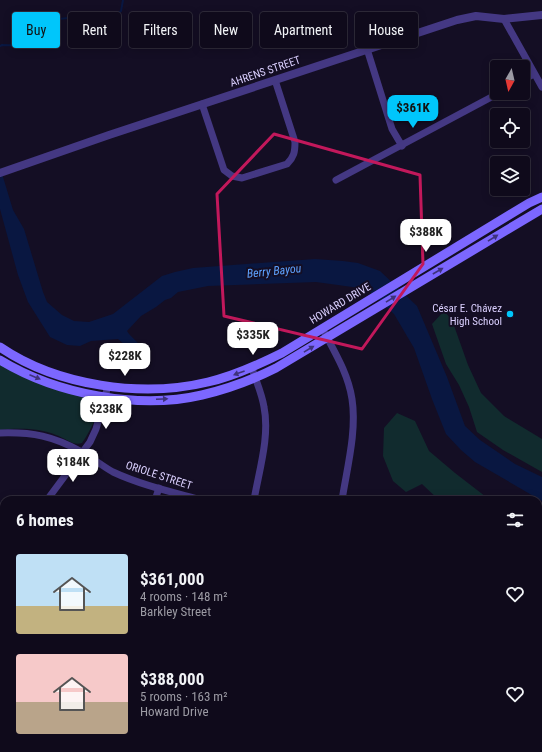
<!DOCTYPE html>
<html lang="en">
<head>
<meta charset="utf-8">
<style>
	:root { --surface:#0f0a1b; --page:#181324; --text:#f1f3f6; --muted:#9b9aa3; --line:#2f2b3a; --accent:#00c6fb }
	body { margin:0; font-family:"Roboto Condensed",sans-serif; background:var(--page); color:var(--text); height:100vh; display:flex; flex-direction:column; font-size:15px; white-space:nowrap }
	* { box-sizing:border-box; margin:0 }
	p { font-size:13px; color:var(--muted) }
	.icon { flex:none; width:22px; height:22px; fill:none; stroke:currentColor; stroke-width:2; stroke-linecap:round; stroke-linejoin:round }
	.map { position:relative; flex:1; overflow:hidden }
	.details { position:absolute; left:0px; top:496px; width:542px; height:256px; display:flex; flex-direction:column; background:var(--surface); border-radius:12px 12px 0 0; box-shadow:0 2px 10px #0003,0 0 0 1px var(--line) }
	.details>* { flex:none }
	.top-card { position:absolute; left:12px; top:12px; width:518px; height:36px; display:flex; gap:8px }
	.needle { width:26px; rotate:188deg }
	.controls { position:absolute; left:490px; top:60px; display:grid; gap:8px }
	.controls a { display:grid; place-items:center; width:40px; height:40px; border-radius:4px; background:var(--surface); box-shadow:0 2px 10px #0003,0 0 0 1px var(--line); font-size:20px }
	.price { position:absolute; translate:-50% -34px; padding:0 9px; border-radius:8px; background:#fff; color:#222; font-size:13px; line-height:26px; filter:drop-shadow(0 1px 2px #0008) }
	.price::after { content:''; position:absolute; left:50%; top:24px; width:12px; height:9px; margin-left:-6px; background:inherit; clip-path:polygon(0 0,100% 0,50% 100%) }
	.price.on { background:var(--accent); color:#111 }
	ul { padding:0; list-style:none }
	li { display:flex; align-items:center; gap:12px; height:100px; padding:0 16px }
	li span { display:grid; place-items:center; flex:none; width:112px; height:80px; border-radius:4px; color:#555 }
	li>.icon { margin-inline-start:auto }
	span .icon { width:48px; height:48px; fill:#fffc; stroke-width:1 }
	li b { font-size:17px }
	h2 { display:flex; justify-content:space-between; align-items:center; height:48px; padding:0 16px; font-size:17px }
	.tag { padding:0 14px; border-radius:4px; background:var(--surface); box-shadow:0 2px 10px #0003,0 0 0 1px var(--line); font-size:14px; line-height:36px }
	.tag.on { background:var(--accent); color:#111 }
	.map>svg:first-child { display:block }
	.green { fill:#112b2e }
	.water { fill:#091741 }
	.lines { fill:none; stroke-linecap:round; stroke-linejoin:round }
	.stream { stroke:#091741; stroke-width:2 }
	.minor { stroke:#443883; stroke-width:7 }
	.tertiary { stroke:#443883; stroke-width:8 }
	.secondary { stroke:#7c67ff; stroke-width:9 }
	.oneway { fill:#3e327c }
	.marked { fill:none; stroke:#c2185b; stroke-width:3; stroke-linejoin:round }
	.poi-dot { fill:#00c6fb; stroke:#140e24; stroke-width:1.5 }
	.labels { text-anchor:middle; stroke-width:4; stroke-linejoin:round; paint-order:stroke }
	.street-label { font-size:11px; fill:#dbd0ff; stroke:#140e24 }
	.poi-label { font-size:11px; fill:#dbd0ff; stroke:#140e24; text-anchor:end }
	.water-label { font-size:12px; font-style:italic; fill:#5ea2ff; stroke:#140e24 }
</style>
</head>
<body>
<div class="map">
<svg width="542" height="752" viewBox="0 0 542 752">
	<rect width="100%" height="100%" fill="#140e24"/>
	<g class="green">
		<polygon points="444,311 452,320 468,365 481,393 504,416 542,439 542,472 503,450 477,432 469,407 459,385 446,364 432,324"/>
		<path d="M 0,364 L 93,399 C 94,400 96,402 97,404 C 100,413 88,435 82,443 C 73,446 65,438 56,435 C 39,428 18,428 0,430 Z"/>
		<polygon points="397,413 415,421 429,451 455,473 490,500 439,500 422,484 406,492 393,481 383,456 384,428"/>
		<polygon points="538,525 542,527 542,580 538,570"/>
		<polygon points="542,673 542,752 526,752 526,748 538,748 538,675"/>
		<polygon points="365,748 464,748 464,752 370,752"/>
	</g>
	<polygon class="water" points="0,167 13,210 24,229 43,292 47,302 62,315 74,321 89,322 113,314 162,276 175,272 193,268 315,259 343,261 358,263 380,271 417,306 447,377 465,426 480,440 515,464 542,477 542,501 475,462 461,450 446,434 432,399 414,348 394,314 367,289 316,282 208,286 178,292 171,298 165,300 156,307 141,316 127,331 129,334 144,349 145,358 141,366 134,366 131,364 124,344 118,339 91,341 80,346 67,345 50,337 28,302 18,275 0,209"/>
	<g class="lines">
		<polyline class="stream" points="0,46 2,45 31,46 42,40 49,20 68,18 105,18 114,16 121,11 123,0"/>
		<g class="minor">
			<polyline points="504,19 542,87"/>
			<polyline points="367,49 392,129 402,146"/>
			<polyline points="523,80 534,74"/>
			<path d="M 202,104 L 224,170 L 232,176 L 242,178 L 287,164 C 294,157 295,152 295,142 L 275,80"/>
			<polyline points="336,180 499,93"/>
			<path d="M 322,328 C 334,351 348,373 352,399 C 357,431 347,468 342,500"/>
			<path d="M 252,368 C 256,381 262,394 264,407 C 270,436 259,471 254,500"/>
			<path d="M 0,433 C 33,432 53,436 82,452 C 93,458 102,466 113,472 C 141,485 172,492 201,500"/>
			<polyline points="47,500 90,442 96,429 108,386"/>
			<polyline points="155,500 159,488"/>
			<polyline points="0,536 4,533"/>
			<polyline points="0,631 4,628"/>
			<polyline points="0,669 4,676"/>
			<polyline points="0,728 4,725"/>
			<polyline points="46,748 48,752"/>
			<polyline points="124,752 130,748"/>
			<polyline points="307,752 307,748"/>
		</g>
		<polyline class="tertiary" points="0,173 109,135 457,20 476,16 504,19 542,15"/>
		<g class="secondary">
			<path d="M 0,347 C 57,386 142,398 208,382 C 234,376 258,365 282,353 L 529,203 L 542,197"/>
			<path d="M 0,360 C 56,394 138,410 202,395 C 228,389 252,380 276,368 L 542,209"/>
		</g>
	</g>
	<defs><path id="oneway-solid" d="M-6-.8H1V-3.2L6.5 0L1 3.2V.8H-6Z"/></defs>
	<g class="oneway">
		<use href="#oneway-solid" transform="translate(493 238) rotate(-32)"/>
		<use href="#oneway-solid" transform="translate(438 271) rotate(-30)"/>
		<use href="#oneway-solid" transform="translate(391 299) rotate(-32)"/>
		<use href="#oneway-solid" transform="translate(309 349) rotate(-31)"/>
		<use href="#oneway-solid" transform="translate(239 373) rotate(160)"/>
		<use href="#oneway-solid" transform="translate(35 377) rotate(23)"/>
		<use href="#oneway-solid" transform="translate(162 399) rotate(-2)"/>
	</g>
	<path class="marked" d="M 274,134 L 420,175 L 423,264 L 362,349 L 224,316 L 217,194 Z"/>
	<circle class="poi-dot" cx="510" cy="314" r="4"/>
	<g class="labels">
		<g class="street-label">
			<text transform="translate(265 71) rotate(-19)" y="4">AHRENS STREET</text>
			<text transform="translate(340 303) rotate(-31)" y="4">HOWARD DRIVE</text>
			<text transform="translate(159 475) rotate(18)" y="4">ORIOLE STREET</text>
		</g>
		<g class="poi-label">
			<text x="502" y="312">César E. Chávez<tspan x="502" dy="13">High School</tspan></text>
		</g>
		<g class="water-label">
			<text transform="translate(274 271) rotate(-6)" y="4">Berry Bayou</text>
		</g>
	</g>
</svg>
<div class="controls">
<a><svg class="needle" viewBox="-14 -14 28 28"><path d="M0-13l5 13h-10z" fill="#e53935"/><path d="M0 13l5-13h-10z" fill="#9b9aa3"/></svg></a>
<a><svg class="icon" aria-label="locate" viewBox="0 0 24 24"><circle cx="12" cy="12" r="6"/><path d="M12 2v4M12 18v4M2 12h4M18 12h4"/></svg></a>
<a><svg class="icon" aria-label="layers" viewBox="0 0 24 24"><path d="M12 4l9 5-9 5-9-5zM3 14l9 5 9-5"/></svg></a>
</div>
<b class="price on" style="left:413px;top:129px">$361K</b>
<b class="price" style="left:426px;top:253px">$388K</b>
<b class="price" style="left:253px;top:356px">$335K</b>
<b class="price" style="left:125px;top:377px">$228K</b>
<b class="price" style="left:106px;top:430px">$238K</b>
<b class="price" style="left:73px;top:483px">$184K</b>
<div class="top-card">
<a class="tag on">Buy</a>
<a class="tag">Rent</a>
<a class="tag">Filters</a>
<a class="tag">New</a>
<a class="tag">Apartment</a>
<a class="tag">House</a>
</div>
<section class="details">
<h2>6 homes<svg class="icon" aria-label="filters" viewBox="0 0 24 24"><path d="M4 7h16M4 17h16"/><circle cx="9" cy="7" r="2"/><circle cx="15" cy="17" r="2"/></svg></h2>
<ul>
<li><span style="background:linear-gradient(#bfe0f5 65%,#c2b280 0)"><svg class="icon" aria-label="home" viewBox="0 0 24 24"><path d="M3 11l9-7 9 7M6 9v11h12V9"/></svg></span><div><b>$361,000</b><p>4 rooms · 148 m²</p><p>Barkley Street</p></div><svg class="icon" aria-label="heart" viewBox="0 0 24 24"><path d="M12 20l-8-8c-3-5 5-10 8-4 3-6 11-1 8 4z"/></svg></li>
<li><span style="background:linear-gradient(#f6c9c9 60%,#b9a48a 0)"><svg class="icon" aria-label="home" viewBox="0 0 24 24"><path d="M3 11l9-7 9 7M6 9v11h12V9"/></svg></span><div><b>$388,000</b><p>5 rooms · 163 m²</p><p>Howard Drive</p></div><svg class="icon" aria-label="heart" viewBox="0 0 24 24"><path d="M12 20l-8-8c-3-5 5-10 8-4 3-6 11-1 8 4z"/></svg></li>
</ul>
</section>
</div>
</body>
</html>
